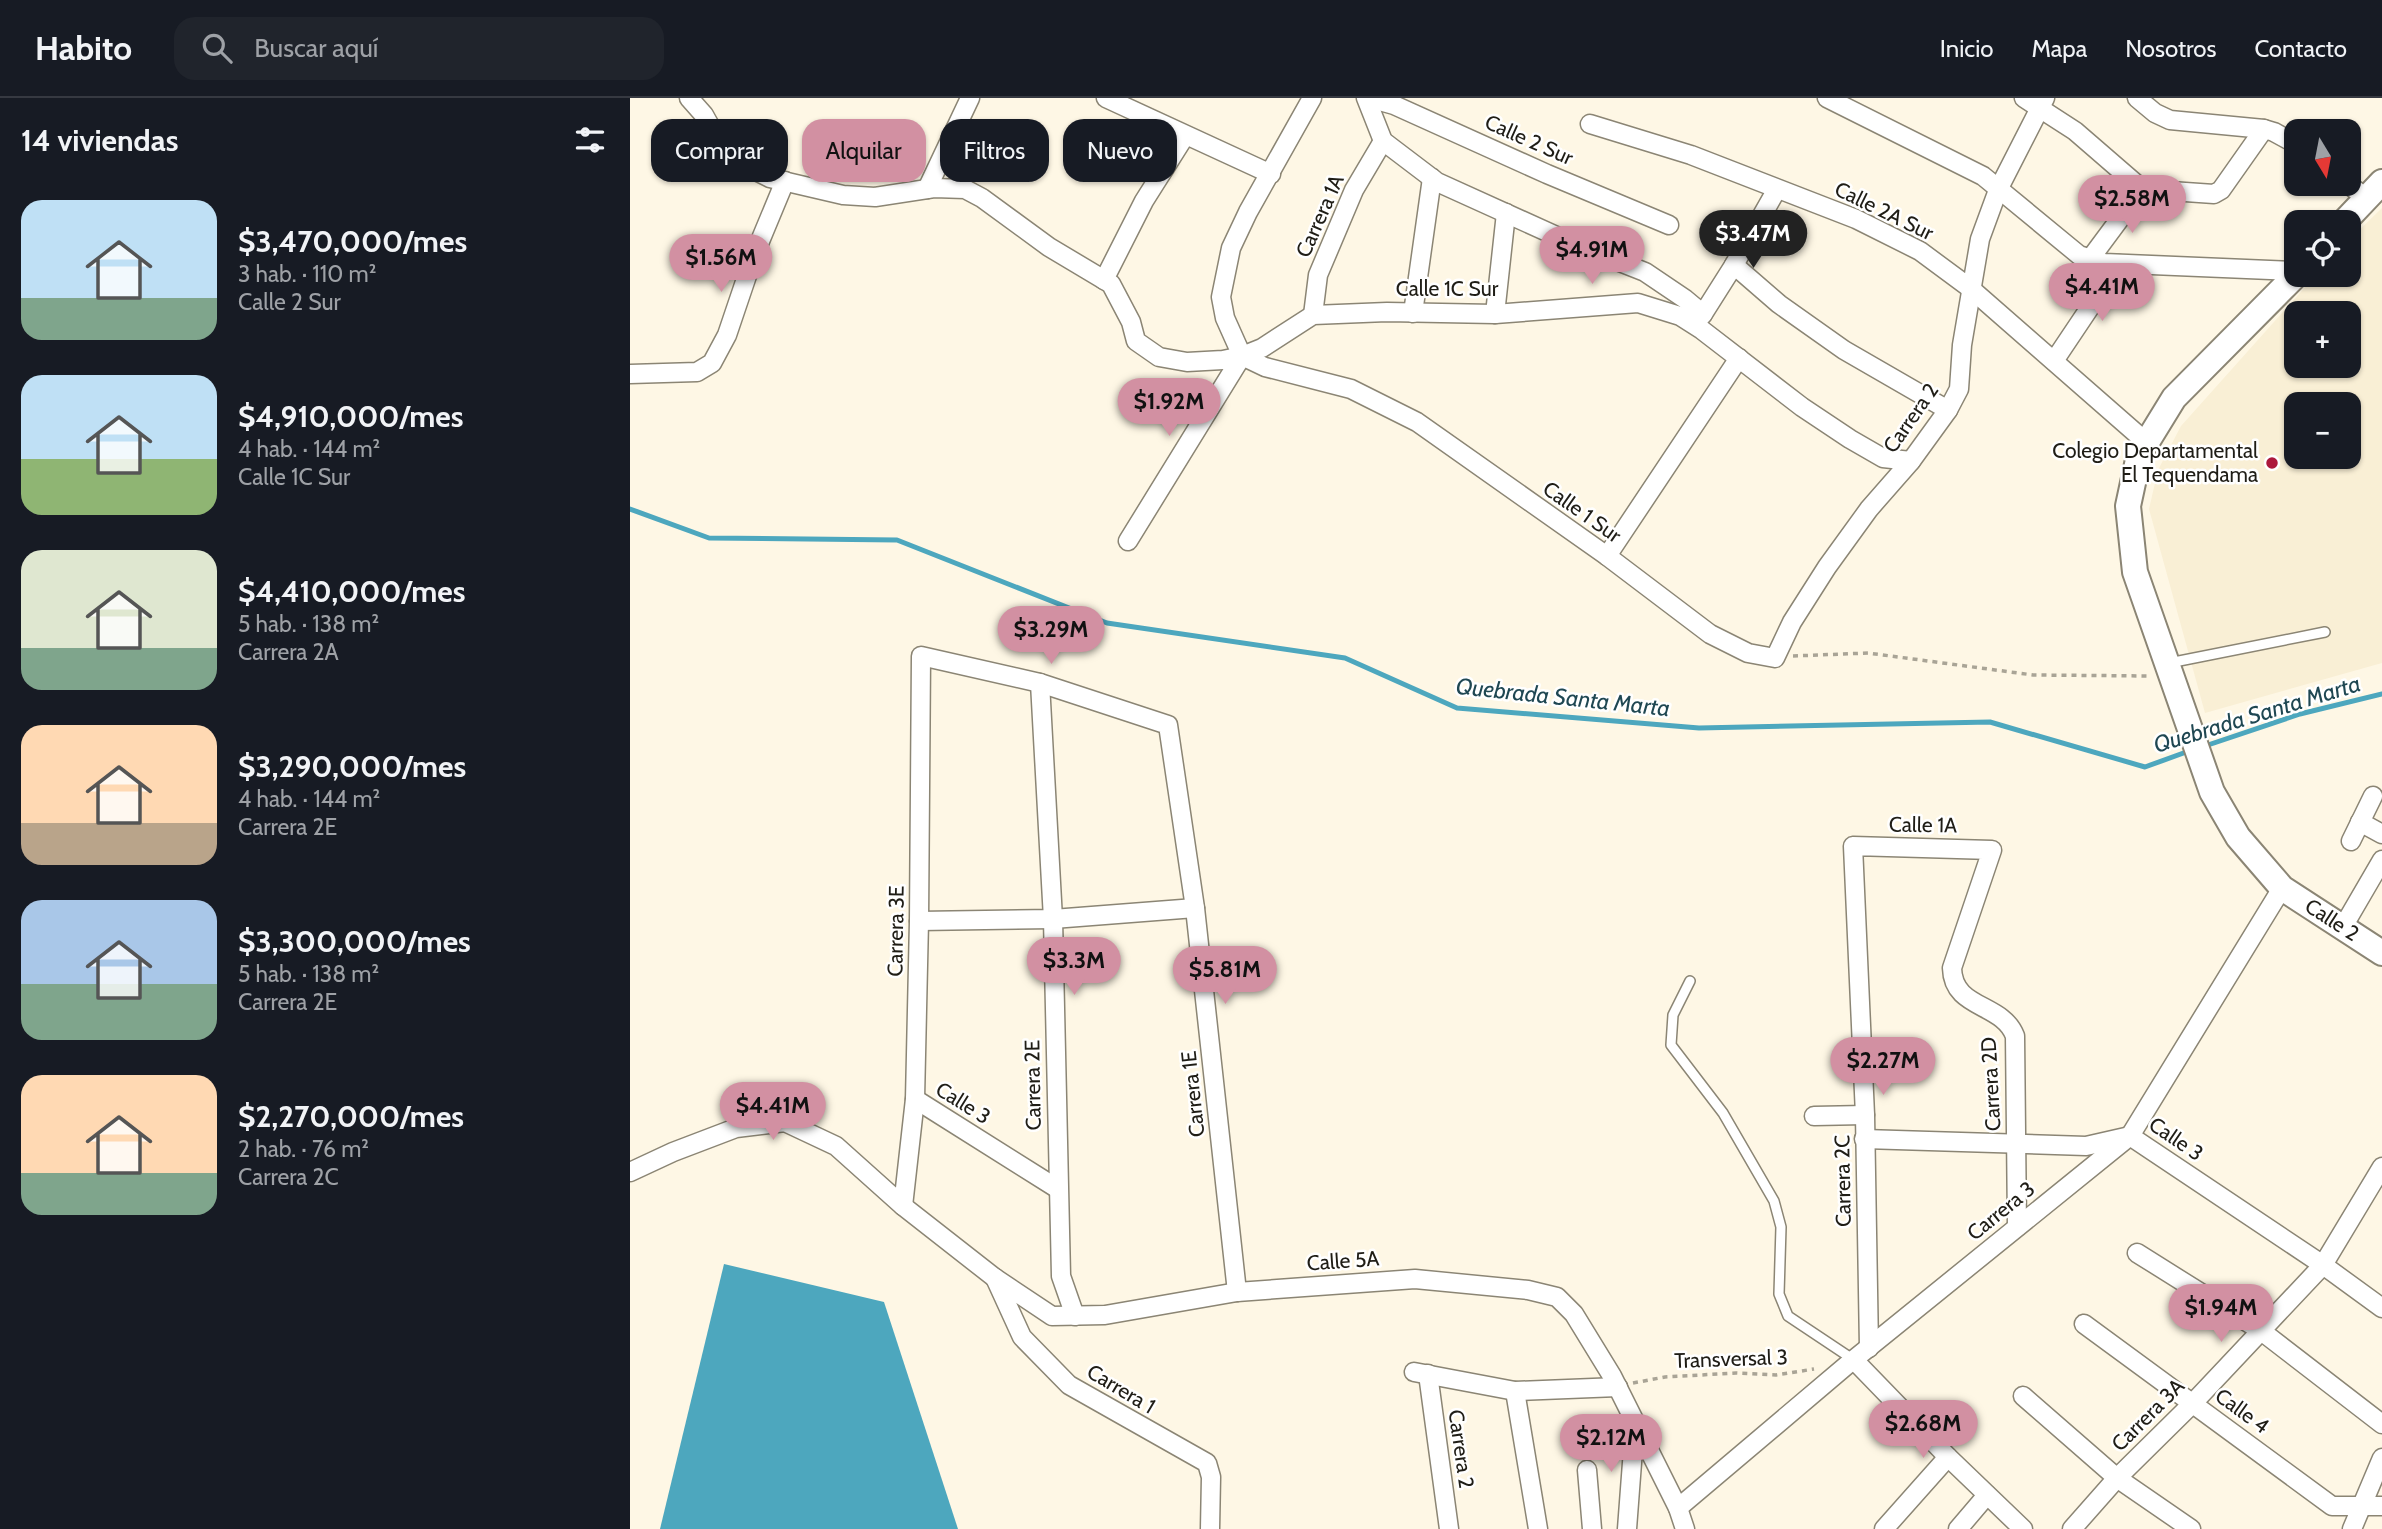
<!DOCTYPE html>
<html lang="es">
<head>
<meta charset="utf-8">
<style>
	:root { --surface:#171b24; --page:#20242c; --text:#f1f3f6; --muted:#9ea1a6; --line:#363941; --accent:#d290a2 }
	body { margin:0; font-family:Cabin,sans-serif; background:var(--page); color:var(--text); height:100vh; display:flex; flex-direction:column; font-size:26px; white-space:nowrap }
	* { box-sizing:border-box; margin:0 }
	p { font-size:23px; color:var(--muted) }
	.icon { flex:none; width:38px; height:38px; fill:none; stroke:currentColor; stroke-width:2; stroke-linecap:round; stroke-linejoin:round }
	.map { position:relative; flex:1; overflow:hidden }
	.panel { display:flex; flex-direction:column; background:var(--surface); width:630px }
	.panel>* { flex:none }
	.banner { position:absolute; left:21px; top:21px; width:665px; height:63px; display:flex; gap:14px }
	.needle { width:46px; rotate:170deg }
	.fabs { position:absolute; left:1654px; top:21px; display:grid; gap:14px }
	.fabs a { display:grid; place-items:center; width:77px; height:77px; border-radius:14px; background:var(--surface); box-shadow:0 2px 5px #0004; font-size:35px }
	.price { position:absolute; translate:-50% -60px; padding:0 16px; border-radius:24px; background:var(--accent); color:#111; font-size:23px; line-height:46px; filter:drop-shadow(0 2px 4px #0008) }
	.price::after { content:''; position:absolute; left:50%; top:42px; width:21px; height:16px; margin-left:-10px; background:inherit; clip-path:polygon(0 0,100% 0,50% 100%) }
	.price.current { background:#222; color:#fff }
	ul { padding:0; list-style:none }
	li { display:flex; align-items:center; gap:21px; height:175px; padding:0 21px }
	li span { display:grid; place-items:center; flex:none; width:196px; height:140px; border-radius:21px; color:#555 }
	li>.icon { margin-inline-start:auto }
	span .icon { width:84px; height:84px; fill:#fffc; stroke-width:1 }
	li b { font-size:30px }
	h2 { display:flex; justify-content:space-between; align-items:center; height:84px; padding:0 21px; font-size:30px }
	.chip { padding:0 24px; border-radius:21px; background:var(--surface); box-shadow:0 2px 5px #0004; font-size:24px; line-height:63px }
	.chip.current { background:var(--accent); color:#111 }
	header { display:flex; align-items:center; gap:42px; box-sizing:border-box; height:98px; padding:0 35px; background:var(--surface); border-bottom:2px solid var(--line) }
	header strong { font-size:33px }
	nav { display:flex; gap:38px; margin-inline-start:auto; font-size:24px }
	.search { width:490px; height:63px; background:var(--page); display:flex; align-items:center; gap:18px; box-sizing:border-box; padding:0 24px; border-radius:21px; color:var(--muted); font-size:26px }
	main { display:flex; flex:1; min-height:0 }
	.map>svg:first-child { display:block }
	.built { fill:#f9efd5; fill-rule:evenodd }
	.water { fill:#4da7be }
	.lines { fill:none; stroke-linecap:round; stroke-linejoin:round }
	.stream { stroke:#4da7be; stroke-width:5 }
	.lane-casing { stroke:#8b8574; stroke-width:12 }
	.street-casing { stroke:#8b8574; stroke-width:21 }
	.secondary-casing { stroke:#8b8574; stroke-width:28 }
	.path { stroke:#a9a496; stroke-width:3.5; stroke-dasharray:5 5; stroke-linecap:butt }
	.lane { stroke:#fff; stroke-width:9 }
	.street { stroke:#fff; stroke-width:18 }
	.secondary { stroke:#fff; stroke-width:24 }
	.poi-dot { fill:#ac183c; stroke:#fff; stroke-width:2.5 }
	.labels { text-anchor:middle; stroke-width:5; stroke-linejoin:round; paint-order:stroke }
	.street-label { font-size:21px; fill:#1f1d16; stroke:#fff }
	.poi-label { font-size:21px; fill:#1f1d16; stroke:#fff; text-anchor:end }
	.water-label { font-size:23px; font-style:italic; fill:#1f4752; stroke:#fff }
</style>
</head>
<body>
<header>
<strong>Habito</strong>
<div class="search"><svg class="icon" aria-label="search" viewBox="0 0 24 24"><circle cx="10" cy="10" r="6"/><path d="M15 15l6 6"/></svg>Buscar aquí</div>
<nav><a>Inicio</a><a>Mapa</a><a>Nosotros</a><a>Contacto</a></nav>
</header>
<main>
<section class="panel">
<h2>14 viviendas<svg class="icon" aria-label="filters" viewBox="0 0 24 24"><path d="M4 7h16M4 17h16"/><circle cx="9" cy="7" r="2"/><circle cx="15" cy="17" r="2"/></svg></h2>
<ul>
<li><span style="background:linear-gradient(#bfe0f5 70%,#7fa58c 0)"><svg class="icon" aria-label="home" viewBox="0 0 24 24"><path d="M3 11l9-7 9 7M6 9v11h12V9"/></svg></span><div><b>$3,470,000/mes</b><p>3 hab. · 110 m²</p><p>Calle 2 Sur</p></div></li>
<li><span style="background:linear-gradient(#bfe0f5 60%,#8fb573 0)"><svg class="icon" aria-label="home" viewBox="0 0 24 24"><path d="M3 11l9-7 9 7M6 9v11h12V9"/></svg></span><div><b>$4,910,000/mes</b><p>4 hab. · 144 m²</p><p>Calle 1C Sur</p></div></li>
<li><span style="background:linear-gradient(#dfe7d0 70%,#7fa58c 0)"><svg class="icon" aria-label="home" viewBox="0 0 24 24"><path d="M3 11l9-7 9 7M6 9v11h12V9"/></svg></span><div><b>$4,410,000/mes</b><p>5 hab. · 138 m²</p><p>Carrera 2A</p></div></li>
<li><span style="background:linear-gradient(#ffd9b3 70%,#b9a48a 0)"><svg class="icon" aria-label="home" viewBox="0 0 24 24"><path d="M3 11l9-7 9 7M6 9v11h12V9"/></svg></span><div><b>$3,290,000/mes</b><p>4 hab. · 144 m²</p><p>Carrera 2E</p></div></li>
<li><span style="background:linear-gradient(#a9c7e8 60%,#7fa58c 0)"><svg class="icon" aria-label="home" viewBox="0 0 24 24"><path d="M3 11l9-7 9 7M6 9v11h12V9"/></svg></span><div><b>$3,300,000/mes</b><p>5 hab. · 138 m²</p><p>Carrera 2E</p></div></li>
<li><span style="background:linear-gradient(#ffd9b3 70%,#7fa58c 0)"><svg class="icon" aria-label="home" viewBox="0 0 24 24"><path d="M3 11l9-7 9 7M6 9v11h12V9"/></svg></span><div><b>$2,270,000/mes</b><p>2 hab. · 76 m²</p><p>Carrera 2C</p></div></li>
</ul>
</section>
<div class="map">
<svg width="1752" height="1431" viewBox="0 0 1752 1431">
	<rect width="100%" height="100%" fill="#fef7e5"/>
	<path class="built" d="M 1752,110 L 1752,565 L 1575,615 L 1519,411 L 1528,372 L 1551,328 L 1686,177 L 1718,177 L 1719,142 ZM 1666,215 L 1718,215 L 1718,268 L 1666,268 ZM 1666,306 L 1718,306 L 1718,359 L 1666,359 Z"/>
	<polygon class="water" points="94,1166 254,1204 328,1431 30,1431"/>
	<g class="lines">
		<g class="stream">
			<polyline points="0,411 79,440 267,442 477,525 715,560 827,610 1069,630 1360,624 1515,669 1559,653"/>
			<polyline points="1572,649 1670,616 1752,596"/>
		</g>
		<defs>
			<g id="lane">
				<polyline points="1539,565 1695,534"/>
				<polyline points="1060,883 1043,917 1041,947 1093,1015 1144,1103 1151,1129 1149,1196 1158,1218 1224,1262"/>
			</g>
			<g id="street">
				<polyline points="59,0 74,17 93,51 116,68 140,80 213,97 245,99 304,90 335,91 352,100 419,149 481,186 501,224 506,243 529,259 557,264 593,262 612,258 632,250 683,217 757,214 865,216 1008,205 1050,218 1072,232 1172,309 1220,341 1253,360 1281,363"/>
				<polyline points="476,0 641,76"/>
				<polyline points="736,0 753,43 807,84 944,146 1015,174 1055,201 1073,216"/>
				<polyline points="739,0 764,7 917,76 1039,127"/>
				<polyline points="1197,0 1353,78 1449,157 1474,165 1666,173"/>
				<polyline points="1394,0 1445,33 1512,91"/>
				<polyline points="1507,0 1525,15 1540,22 1634,31 1644,34 1666,46"/>
				<polyline points="960,26 1061,57 1226,121 1290,153 1340,190 1516,344"/>
				<polyline points="1718,86 1736,100"/>
				<polyline points="297,91 340,0"/>
				<polyline points="1512,91 1584,96 1591,92 1634,31"/>
				<polyline points="1460,161 1512,91"/>
				<polyline points="1104,167 1149,206 1214,252 1318,312"/>
				<polyline points="474,182 514,103 555,38"/>
				<polyline points="783,215 802,80"/>
				<polyline points="865,216 876,115"/>
				<polyline points="683,217 688,177 724,92 753,43"/>
				<polyline points="1066,224 1073,216 1104,167 1147,91"/>
				<polyline points="612,258 635,269 721,291 787,324 977,458 1080,536 1118,555 1145,560 1162,524 1197,469 1239,411 1281,363 1318,312 1329,291 1332,247 1350,141 1368,92 1415,0"/>
				<polyline points="612,258 595,220 591,199 601,150 618,114 682,0"/>
				<polyline points="1424,263 1489,166"/>
				<polyline points="0,276 67,274 82,265 97,237 123,160 155,83"/>
				<polyline points="498,443 612,258"/>
				<polyline points="977,458 1109,260"/>
				<polyline points="410,585 423,821 431,1178 445,1218"/>
				<polyline points="1730,724 1752,736"/>
				<polyline points="1721,743 1743,698"/>
				<polyline points="289,823 423,821 565,810"/>
				<polyline points="1713,829 1752,762"/>
				<polyline points="285,1001 428,1091"/>
				<polyline points="1184,1018 1235,1017"/>
				<polyline points="1234,1041 1456,1048 1500,1038 1693,1167 1752,1210"/>
				<polyline points="0,1074 43,1054 106,1030 155,1024 206,1048 273,1108 365,1180 422,1218 475,1217 607,1194 785,1181 898,1192 927,1199 944,1216 982,1278 1048,1410 1055,1431"/>
				<polyline points="273,1108 285,1001 289,823 291,558 410,585 538,627 565,810 607,1194"/>
				<polyline points="1507,1155 1630,1232 1752,1326"/>
				<polyline points="365,1180 392,1239 439,1287 577,1365 581,1379 580,1431"/>
				<polyline points="1454,1226 1702,1408 1752,1408"/>
				<path d="M 1239,1250 L 1235,1017 L 1223,748 L 1362,752 L 1322,870 C 1323,912 1372,904 1385,938 L 1387,1129"/>
				<polyline points="1224,1262 1318,1359 1393,1431"/>
				<polyline points="784,1274 885,1293 988,1289"/>
				<polyline points="798,1276 819,1431"/>
				<polyline points="885,1293 908,1431"/>
				<polyline points="1393,1298 1487,1380 1561,1431"/>
				<polyline points="957,1372 962,1431"/>
				<polyline points="1048,1410 1217,1267 1500,1038 1652,790"/>
				<polyline points="997,1431 1005,1325"/>
				<polyline points="1254,1431 1318,1359"/>
				<polyline points="1328,1431 1357,1397"/>
				<polyline points="1442,1431 1487,1380 1563,1305 1693,1167 1752,1069"/>
				<polyline points="1722,1431 1752,1360"/>
			</g>
			<g id="secondary">
				<polyline points="1714,124 1752,84"/>
				<polyline points="1666,177 1544,300 1509,357 1498,408 1505,474 1582,694 1608,739 1652,790 1752,855"/>
			</g>
		</defs>
		<use href="#lane" class="lane-casing"/>
		<use href="#street" class="street-casing"/>
		<use href="#secondary" class="secondary-casing"/>
		<g class="path">
			<polyline points="1163,558 1238,555 1403,577 1521,578"/>
			<polyline points="1003,1285 1035,1279 1106,1275 1146,1277 1184,1271"/>
		</g>
		<use href="#lane" class="lane"/>
		<use href="#street" class="street"/>
		<use href="#secondary" class="secondary"/>
	</g>
	<circle class="poi-dot" cx="1642" cy="365" r="7"/>
	<g class="labels">
		<g class="street-label">
			<text transform="translate(899 42) rotate(24)" y="7">Calle 2 Sur</text>
			<text transform="translate(1254 113) rotate(26)" y="7">Calle 2A Sur</text>
			<text transform="translate(690 118) rotate(-66)" y="7">Carrera 1A</text>
			<text x="817" y="198">Calle 1C Sur</text>
			<text transform="translate(1281 320) rotate(-55)" y="7">Carrera 2</text>
			<text transform="translate(952 414) rotate(35)" y="7">Calle 1 Sur</text>
			<text transform="translate(1293 727) rotate(1)" y="7">Calle 1A</text>
			<text transform="translate(1702 822) rotate(33)" y="7">Calle 2</text>
			<text transform="translate(266 833) rotate(-89)" y="7">Carrera 3E</text>
			<text transform="translate(1361 986) rotate(-93)" y="7">Carrera 2D</text>
			<text transform="translate(403 987) rotate(-91)" y="7">Carrera 2E</text>
			<text transform="translate(563 996) rotate(-96)" y="7">Carrera 1E</text>
			<text transform="translate(333 1005) rotate(32)" y="7">Calle 3</text>
			<text transform="translate(1546 1041) rotate(34)" y="7">Calle 3</text>
			<text transform="translate(1213 1083) rotate(-91)" y="7">Carrera 2C</text>
			<text transform="translate(1371 1113) rotate(-39)" y="7">Carrera 3</text>
			<text transform="translate(713 1163) rotate(-4)" y="7">Calle 5A</text>
			<text transform="translate(1101 1261) rotate(-2)" y="7">Transversal 3</text>
			<text transform="translate(491 1291) rotate(31)" y="7">Carrera 1</text>
			<text transform="translate(1612 1313) rotate(36)" y="7">Calle 4</text>
			<text transform="translate(1518 1317) rotate(-45)" y="7">Carrera 3A</text>
			<text transform="translate(831 1351) rotate(82)" y="7">Carrera 2</text>
		</g>
		<g class="poi-label">
			<text x="1628" y="360">Colegio Departamental<tspan x="1628" dy="24">El Tequendama</tspan></text>
		</g>
		<g class="water-label">
			<text transform="translate(933 599) rotate(6)" y="8">Quebrada Santa Marta</text>
			<text transform="translate(1627 616) rotate(-17)" y="8">Quebrada Santa Marta</text>
		</g>
	</g>
</svg>
<div class="fabs">
<a><svg class="needle" viewBox="-14 -14 28 28"><path d="M0-13l5 13h-10z" fill="#e53935"/><path d="M0 13l5-13h-10z" fill="#9ea1a6"/></svg></a>
<a><svg class="icon" aria-label="locate" viewBox="0 0 24 24"><circle cx="12" cy="12" r="6"/><path d="M12 2v4M12 18v4M2 12h4M18 12h4"/></svg></a>
<a>+</a>
<a>−</a>
</div>
<b class="price" style="left:1502px;top:137px">$2.58M</b>
<b class="price current" style="left:1123px;top:172px">$3.47M</b>
<b class="price" style="left:962px;top:188px">$4.91M</b>
<b class="price" style="left:91px;top:196px">$1.56M</b>
<b class="price" style="left:1472px;top:225px">$4.41M</b>
<b class="price" style="left:539px;top:340px">$1.92M</b>
<b class="price" style="left:421px;top:568px">$3.29M</b>
<b class="price" style="left:444px;top:899px">$3.3M</b>
<b class="price" style="left:595px;top:908px">$5.81M</b>
<b class="price" style="left:1253px;top:999px">$2.27M</b>
<b class="price" style="left:143px;top:1044px">$4.41M</b>
<b class="price" style="left:1591px;top:1246px">$1.94M</b>
<b class="price" style="left:1293px;top:1362px">$2.68M</b>
<b class="price" style="left:981px;top:1376px">$2.12M</b>
<div class="banner">
<a class="chip">Comprar</a>
<a class="chip current">Alquilar</a>
<a class="chip">Filtros</a>
<a class="chip">Nuevo</a>
</div>
</div>
</main>
</body>
</html>
